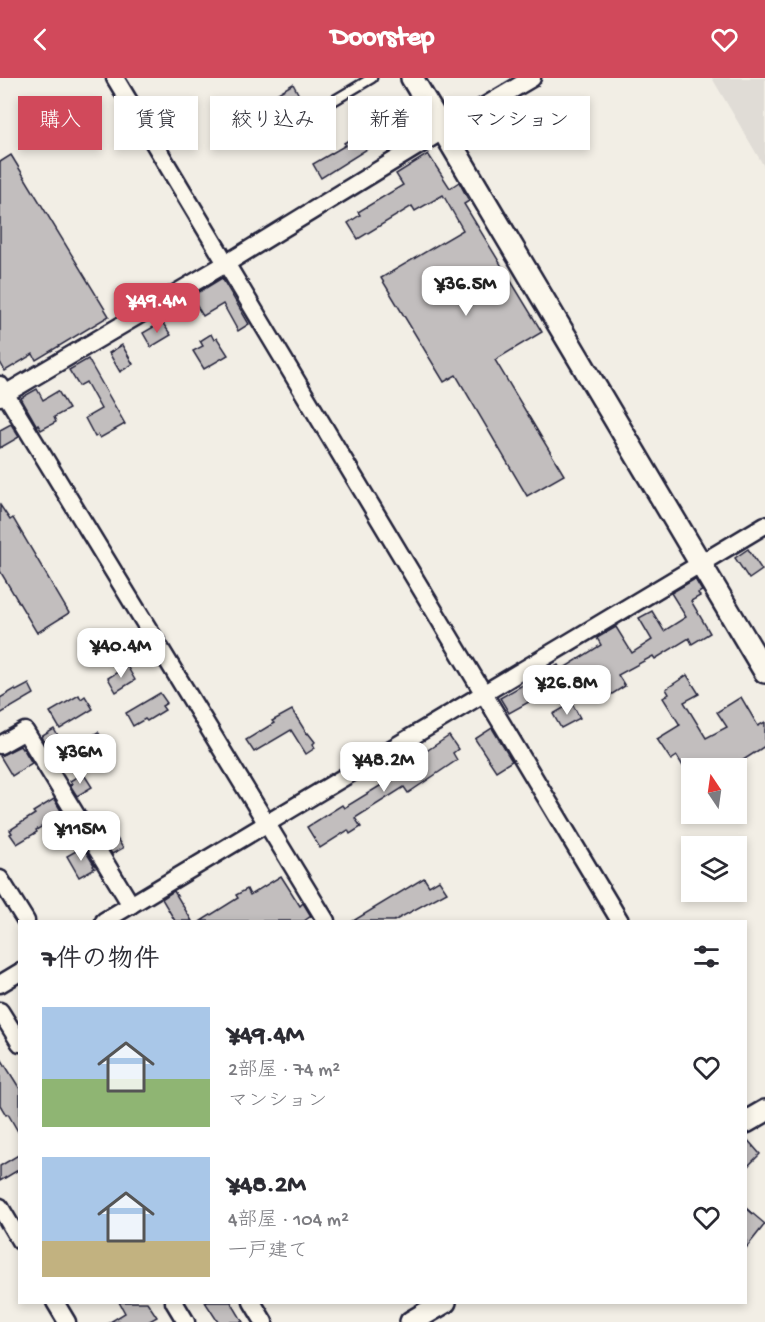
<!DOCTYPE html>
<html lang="ja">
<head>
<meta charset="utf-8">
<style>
	:root { --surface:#fff; --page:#f7f7f7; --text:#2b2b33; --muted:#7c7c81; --accent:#d1495b }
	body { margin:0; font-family:"Gochi Hand","Klee One",sans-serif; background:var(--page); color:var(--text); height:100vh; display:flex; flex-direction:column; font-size:22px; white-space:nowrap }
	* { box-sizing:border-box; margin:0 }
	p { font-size:20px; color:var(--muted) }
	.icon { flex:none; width:33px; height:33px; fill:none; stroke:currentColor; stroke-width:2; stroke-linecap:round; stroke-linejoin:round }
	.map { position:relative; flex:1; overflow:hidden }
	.sheet { position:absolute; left:18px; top:842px; width:729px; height:384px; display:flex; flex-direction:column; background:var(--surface); border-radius:0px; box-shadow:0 3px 9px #0003 }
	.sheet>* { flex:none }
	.banner { position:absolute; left:18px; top:18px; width:729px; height:54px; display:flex; gap:12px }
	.needle { width:39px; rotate:347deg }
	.buttons { position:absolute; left:681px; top:680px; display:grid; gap:12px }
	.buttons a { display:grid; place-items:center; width:66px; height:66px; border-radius:0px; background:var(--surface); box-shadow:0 3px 9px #0003; font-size:30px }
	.price { position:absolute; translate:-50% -51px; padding:0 14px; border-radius:12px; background:#fff; color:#222; font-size:20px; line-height:39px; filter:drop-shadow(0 2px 3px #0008) }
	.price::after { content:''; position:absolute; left:50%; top:36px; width:18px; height:14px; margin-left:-9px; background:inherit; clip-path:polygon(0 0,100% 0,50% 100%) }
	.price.current { background:var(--accent); color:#fff }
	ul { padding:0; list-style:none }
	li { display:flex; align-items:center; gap:18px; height:150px; padding:0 24px }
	li span { display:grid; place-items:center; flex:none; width:168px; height:120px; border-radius:0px; color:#555 }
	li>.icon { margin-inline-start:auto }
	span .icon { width:72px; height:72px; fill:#fffc; stroke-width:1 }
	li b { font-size:26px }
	h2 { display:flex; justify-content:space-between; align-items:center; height:72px; padding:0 24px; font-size:26px }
	.pill { padding:0 21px; border-radius:0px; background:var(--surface); box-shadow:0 3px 9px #0003; font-size:21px; line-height:54px }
	.pill.current { background:var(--accent); color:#fff }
	header { display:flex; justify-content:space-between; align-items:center; height:78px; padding:0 24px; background:var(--accent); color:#fff; font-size:27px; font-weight:700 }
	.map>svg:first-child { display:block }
	.built { fill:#e0dcd6 }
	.building { fill:#c2bebe; stroke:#22223b; stroke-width:1.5 }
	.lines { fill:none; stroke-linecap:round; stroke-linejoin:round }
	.service-casing { stroke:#22223b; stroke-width:13 }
	.minor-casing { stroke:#22223b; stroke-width:21 }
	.tertiary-casing { stroke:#22223b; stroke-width:26 }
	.service { stroke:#fbf7ec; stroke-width:8 }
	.minor { stroke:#fbf7ec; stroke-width:16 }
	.tertiary { stroke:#fbf7ec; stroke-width:21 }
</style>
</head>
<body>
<header><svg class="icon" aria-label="back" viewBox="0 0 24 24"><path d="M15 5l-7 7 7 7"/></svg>Doorstep<svg class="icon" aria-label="heart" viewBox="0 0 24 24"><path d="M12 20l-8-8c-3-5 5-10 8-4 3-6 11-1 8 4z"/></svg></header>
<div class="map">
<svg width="765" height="1244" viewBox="0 0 765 1244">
	<rect width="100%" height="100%" fill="#f2eee5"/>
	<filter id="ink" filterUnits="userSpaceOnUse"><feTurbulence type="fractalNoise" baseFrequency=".0167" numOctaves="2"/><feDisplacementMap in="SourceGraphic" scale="12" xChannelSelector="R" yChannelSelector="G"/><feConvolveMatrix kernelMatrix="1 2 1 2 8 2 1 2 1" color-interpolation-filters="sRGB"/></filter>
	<g filter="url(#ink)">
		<polygon class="built" points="712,0 765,0 765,90"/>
		<g class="building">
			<polygon points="293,6 300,19 281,31 273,18"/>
			<polygon points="412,28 419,39 416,40 420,48 395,62 384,44"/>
			<polygon points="363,53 372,68 321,100 313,86 346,67 344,65"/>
			<polygon points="428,76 450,110 459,104 469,123 464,126 542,254 495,282 564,397 527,418 456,297 444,304 381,200 463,152 443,117 415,133 412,128 358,161 348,145 360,137 358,134 403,107 396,96"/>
			<polygon points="11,77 109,238 36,282 33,276 5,293 0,284 0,84"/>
			<polygon points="222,200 249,246 238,253 223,226 203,238 191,219"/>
			<polygon points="162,244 171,257 151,269 143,255"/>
			<polygon points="211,256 214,262 217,260 228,277 204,291 193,273 203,268 200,263"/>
			<polygon points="122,267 133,286 120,294 109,275"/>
			<polygon points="88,281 125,346 100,360 98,357 95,359 85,340 101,331 86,304 79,308 69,292"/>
			<polygon points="37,311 43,322 58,313 69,331 54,339 56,344 41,352 38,347 37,348 21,320"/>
			<polygon points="11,346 19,359 0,370 0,352"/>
			<polygon points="0,427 10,442 13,440 69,535 37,555 0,493"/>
			<polygon points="748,471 762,492 749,501 735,480"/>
			<polygon points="695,501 702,513 698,515 700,518 691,523 710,555 692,566 689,560 655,581 653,578 618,597 625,608 609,618 593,593 585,598 584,595 559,609 557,604 534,617 536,620 509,635 500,620 558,587 561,592 601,567 597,560 616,549 632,575 652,562 639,540 652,533 664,553 686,539 671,515"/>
			<polygon points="127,588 135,602 116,614 108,600"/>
			<polygon points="687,597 699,616 684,624 706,660 727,649 717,634 741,619 758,648 765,644 765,668 731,690 684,690 677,678 671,682 657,661 680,647 663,620 669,616 666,611"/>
			<polygon points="29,606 34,616 0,636 0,620 15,611 16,613"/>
			<polygon points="160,615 167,625 162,628 165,632 147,643 145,641 133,648 126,635"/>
			<polygon points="79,617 81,621 85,618 93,631 60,651 50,634"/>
			<polygon points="572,625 580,640 561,650 553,636"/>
			<polygon points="292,632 307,656 308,655 315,664 313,666 315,670 306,676 291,652 254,674 246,662 274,645 272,643"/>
			<polygon points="492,650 512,683 496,693 475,661"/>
			<polygon points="54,651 60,662 51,668 52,670 49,672 41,659"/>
			<polygon points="98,654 106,667 86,679 79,666"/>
			<polygon points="449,658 458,671 453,675 457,682 408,715 404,709 355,740 361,749 350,756 348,752 320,770 307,749 342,727 344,730 388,703 417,683 416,680"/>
			<polygon points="20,668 22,671 23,670 32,685 12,698 0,678"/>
			<polygon points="83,695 92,709 77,718 70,707 72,706 70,703"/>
			<polygon points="54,721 63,736 36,752 37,754 17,766 10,756 12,755 10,752 35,736 33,734"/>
			<polygon points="114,756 123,770 112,776 104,762"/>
			<polygon points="83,769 94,787 93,788 95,790 79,799 67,778"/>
			<polygon points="281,798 300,828 303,825 311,838 304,843 201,843 238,820 236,817 247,811 250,817"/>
			<polygon points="424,800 429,808 439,802 447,814 394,843 353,843"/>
			<polygon points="174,813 192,843 175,843 162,821"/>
			<polygon points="0,979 20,1011 20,1057 8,1036 6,1037 0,1027"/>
			<polygon points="746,1060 760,1076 746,1090"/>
			<polygon points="20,1076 20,1091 0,1103 0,1088"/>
			<polygon points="746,1130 765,1146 746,1170"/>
			<polygon points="119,1224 147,1224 157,1239 148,1244 110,1244 125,1235"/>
			<polygon points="205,1224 231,1224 243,1244 218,1244"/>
		</g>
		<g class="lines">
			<defs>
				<polyline id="service" points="306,39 372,0"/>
				<g id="minor">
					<polyline points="115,0 620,843"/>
					<polyline points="0,307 326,843"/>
					<polyline points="0,319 227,185 444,52 532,0"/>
					<polyline points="0,667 25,653 131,827"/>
					<polyline points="0,801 26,843"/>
					<polyline points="104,843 765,447"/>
					<polyline points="0,906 20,894"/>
					<polyline points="0,933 20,965"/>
					<polyline points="0,1129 20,1163"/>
					<polyline points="55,1224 67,1244"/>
					<polyline points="174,1224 186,1244"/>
					<polyline points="252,1224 264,1244"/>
				</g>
				<g id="tertiary">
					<polyline points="412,0 765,594"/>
					<polyline points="746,1044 765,1033"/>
					<polyline points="411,1244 445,1224"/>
				</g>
			</defs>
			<use href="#service" class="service-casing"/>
			<use href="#minor" class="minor-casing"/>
			<use href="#tertiary" class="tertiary-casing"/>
			<use href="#service" class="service"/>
			<use href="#minor" class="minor"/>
			<use href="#tertiary" class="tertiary"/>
		</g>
	</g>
</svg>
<div class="buttons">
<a><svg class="needle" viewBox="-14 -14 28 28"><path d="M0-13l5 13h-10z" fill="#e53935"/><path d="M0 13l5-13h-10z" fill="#7c7c81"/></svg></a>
<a><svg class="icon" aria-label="layers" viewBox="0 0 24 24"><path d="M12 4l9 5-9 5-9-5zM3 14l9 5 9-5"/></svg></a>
</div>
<b class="price" style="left:466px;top:239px">¥36.5M</b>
<b class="price current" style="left:157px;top:256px">¥49.4M</b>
<b class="price" style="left:121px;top:601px">¥40.4M</b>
<b class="price" style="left:567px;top:638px">¥26.8M</b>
<b class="price" style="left:80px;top:707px">¥36M</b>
<b class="price" style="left:384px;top:715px">¥48.2M</b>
<b class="price" style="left:81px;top:784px">¥115M</b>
<div class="banner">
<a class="pill current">購入</a>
<a class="pill">賃貸</a>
<a class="pill">絞り込み</a>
<a class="pill">新着</a>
<a class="pill">マンション</a>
</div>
<section class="sheet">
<h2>7件の物件<svg class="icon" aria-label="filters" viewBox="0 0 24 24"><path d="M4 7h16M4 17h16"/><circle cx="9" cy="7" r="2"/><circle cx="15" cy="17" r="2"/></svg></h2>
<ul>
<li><span style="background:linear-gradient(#a9c7e8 60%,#8fb573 0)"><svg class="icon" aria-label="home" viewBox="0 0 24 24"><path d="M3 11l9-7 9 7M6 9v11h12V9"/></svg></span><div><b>¥49.4M</b><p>2部屋 · 74 m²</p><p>マンション</p></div><svg class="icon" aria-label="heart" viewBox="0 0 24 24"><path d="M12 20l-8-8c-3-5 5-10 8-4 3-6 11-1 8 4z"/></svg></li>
<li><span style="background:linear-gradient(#a9c7e8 70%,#c2b280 0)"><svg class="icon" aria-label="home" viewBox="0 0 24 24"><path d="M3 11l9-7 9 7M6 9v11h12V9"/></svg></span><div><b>¥48.2M</b><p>4部屋 · 104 m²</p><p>一戸建て</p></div><svg class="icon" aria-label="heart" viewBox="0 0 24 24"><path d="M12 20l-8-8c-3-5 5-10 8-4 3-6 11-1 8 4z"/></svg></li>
</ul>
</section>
</div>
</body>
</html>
